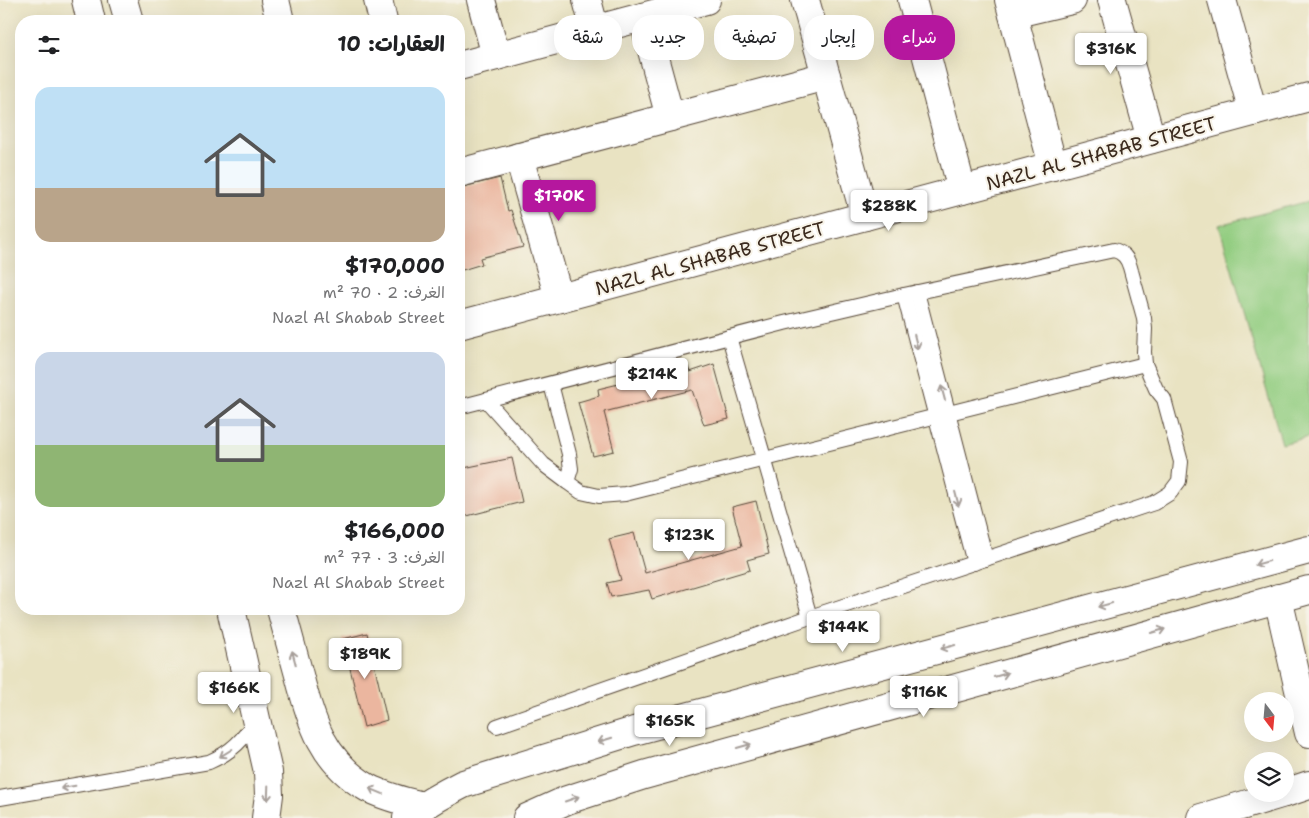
<!DOCTYPE html>
<html lang="ar">
<head>
<meta charset="utf-8">
<style>
	:root { --surface:#fff; --page:#f2f2f2; --text:#202124; --muted:#757577; --accent:#b5179e }
	body { margin:0; font-family:"Shantell Sans","Playpen Sans Arabic",sans-serif; background:var(--page); color:var(--text); direction:rtl; height:100vh; display:flex; flex-direction:column; font-size:19px; white-space:nowrap }
	* { box-sizing:border-box; margin:0 }
	p { font-size:16px; color:var(--muted) }
	.icon { flex:none; width:28px; height:28px; fill:none; stroke:currentColor; stroke-width:2; stroke-linecap:round; stroke-linejoin:round }
	.map { position:relative; flex:1; overflow:hidden; direction:ltr }
	.details { position:absolute; left:15px; top:15px; width:450px; height:600px; display:flex; flex-direction:column; background:var(--surface); border-radius:20px; box-shadow:0 5px 20px #0002; direction:rtl }
	.details>* { flex:none }
	.hud { position:absolute; left:480px; top:15px; width:475px; height:45px; direction:rtl; display:flex; gap:10px }
	.needle { width:32px; rotate:164deg }
	.controls { position:absolute; left:1244px; top:692px; display:grid; gap:10px }
	.controls a { display:grid; place-items:center; width:50px; height:50px; border-radius:50%; background:var(--surface); box-shadow:0 5px 20px #0002; font-size:25px }
	.price { position:absolute; translate:-50% -42px; padding:0 11px; border-radius:5px; background:#fff; color:#222; font-size:16px; line-height:32px; filter:drop-shadow(0 1px 2px #0008) }
	.price::after { content:''; position:absolute; left:50%; top:30px; width:15px; height:11px; margin-left:-8px; background:inherit; clip-path:polygon(0 0,100% 0,50% 100%) }
	.price.selected { background:var(--accent); color:#fff }
	ul { padding:0; list-style:none }
	li { display:grid; align-content:center; gap:10px; height:265px; padding:0 20px }
	li span { display:grid; place-items:center; height:155px; border-radius:15px; color:#555 }
	li>.icon { margin-inline-start:auto }
	span .icon { width:90px; height:90px; fill:#fffc; stroke-width:1 }
	li b { font-size:21px }
	h2 { display:flex; justify-content:space-between; align-items:center; height:60px; padding:0 20px; font-size:21px }
	.tag { padding:0 18px; border-radius:20px; background:var(--surface); box-shadow:0 5px 20px #0002; font-size:18px; line-height:45px }
	.tag.selected { background:var(--accent); color:#fff }
	.map>svg:first-child { display:block }
	.green { fill:#93cd81; stroke:#677c50 }
	.building { fill:#ebb69f }
	.lines { fill:none; stroke-linecap:round; stroke-linejoin:round }
	.service-casing { stroke:#554637; stroke-width:16 }
	.minor-casing { stroke:#554637; stroke-width:30 }
	.tertiary-casing { stroke:#554637; stroke-width:30 }
	.service { stroke:#fff; stroke-width:14 }
	.minor { stroke:#fff; stroke-width:28 }
	.tertiary { stroke:#fff; stroke-width:28 }
	.oneway { stroke:#a79f9a }
	.labels { text-anchor:middle; stroke-width:4; stroke-linejoin:round; paint-order:stroke }
	.street-label { font-size:19px; fill:#3b2a1e; stroke:#f7f3e8 }
</style>
</head>
<body>
<div class="map">
<svg width="1309" height="818" viewBox="0 0 1309 818">
	<rect width="100%" height="100%" fill="#f7f3e8"/>
	<filter id="ink" filterUnits="userSpaceOnUse"><feTurbulence type="fractalNoise" baseFrequency=".02" numOctaves="2"/><feDisplacementMap in="SourceGraphic" scale="10" xChannelSelector="R" yChannelSelector="G"/><feConvolveMatrix kernelMatrix="1 2 1 2 8 2 1 2 1" color-interpolation-filters="sRGB"/></filter>
	<filter id="wash" filterUnits="userSpaceOnUse"><feTurbulence type="fractalNoise" baseFrequency=".0096" numOctaves="4" result="noise"/><feDisplacementMap in="SourceGraphic" scale="20" xChannelSelector="R" yChannelSelector="G"/><feGaussianBlur stdDeviation="1.12" result="paint"/><feColorMatrix in="noise" values="0 0 0 0 0 0 0 0 0 0 0 0 0 0 0 0 0 1.4 0 .05"/><feComposite in="paint" operator="in"/></filter>
	<g filter="url(#wash)">
		<rect width="100%" height="100%" fill="#e9e3c2"/>
		<polygon class="green" points="1309,201 1309,437 1282,444 1219,225"/>
		<g id="blocks">
			<g class="building">
				<polygon points="500,178 508,211 511,210 523,247 480,258 482,264 459,271 459,188"/>
				<polygon points="714,364 729,419 704,425 692,390 604,412 614,451 593,456 578,402 599,396 598,389 688,367 690,372"/>
				<polygon points="512,458 522,502 459,518 459,469"/>
				<polygon points="756,501 769,554 747,560 750,570 652,599 649,590 611,597 607,583 621,580 609,539 634,533 645,573 742,546 732,507"/>
				<polygon points="367,633 387,720 364,727 343,639"/>
			</g>
		</g>
	</g>
	<g filter="url(#ink)">
		<use href="#blocks" fill-opacity="0" stroke="#554637" stroke-width="1"/>
		<g class="lines">
			<defs>
				<g id="service">
					<polyline points="917,292 986,559"/>
					<polyline points="904,295 974,563"/>
					<polyline points="729,337 810,617"/>
					<polyline points="551,384 569,454 571,469 567,482"/>
					<polyline points="486,400 543,464 567,482 581,492 599,496 625,494 1145,364"/>
					<path d="M 459,407 L 784,323 L 904,295 L 1114,250 C 1123,253 1127,257 1130,267 L 1144,318 L 1145,329 L 1144,352 L 1145,364 L 1156,389 L 1164,399 L 1181,462 L 1179,481 L 1170,493 L 1154,503 L 810,617 L 497,726"/>
					<path d="M 0,798 L 209,762 C 230,753 245,740 255,719"/>
				</g>
				<g id="minor">
					<polyline points="275,0 280,21"/>
					<polyline points="378,0 383,21"/>
					<polyline points="481,0 496,56"/>
					<polyline points="587,0 595,30"/>
					<polyline points="805,0 865,216"/>
					<polyline points="912,0 962,190"/>
					<polyline points="1009,0 1053,166"/>
					<polyline points="1112,0 1151,139"/>
					<polyline points="1222,0 1253,112"/>
					<polyline points="1013,14 1072,0"/>
					<polyline points="643,17 670,117"/>
					<polyline points="459,66 706,0"/>
					<polyline points="519,157 559,298"/>
					<polyline points="459,173 826,76"/>
					<polyline points="459,325 1309,97"/>
					<polyline points="1278,598 1309,733"/>
					<polyline points="1285,793 1309,785"/>
					<polyline points="1201,818 1281,794"/>
				</g>
				<g id="tertiary">
					<polyline points="86,0 91,21"/>
					<polyline points="123,0 129,21"/>
					<polyline points="231,609 268,772 269,795 266,818"/>
					<path d="M 281,609 C 287,631 293,653 299,675 C 311,722 323,762 368,788 C 385,797 404,801 422,806"/>
					<path d="M 407,818 C 425,804 443,794 463,784 L 634,731 L 1309,550"/>
					<polyline points="527,818 567,800 644,775 1309,590"/>
				</g>
			</defs>
			<use href="#service" class="service-casing"/>
			<use href="#minor" class="minor-casing"/>
			<use href="#tertiary" class="tertiary-casing"/>
			<use href="#service" class="service"/>
			<use href="#minor" class="minor"/>
			<use href="#tertiary" class="tertiary"/>
		</g>
		<defs><path id="oneway-shaft" d="M-6 0H5M1.5-3L5.5 0L1.5 3" fill="none" stroke-width="1.6" stroke-linecap="round" stroke-linejoin="round" transform="scale(1.25)"/></defs>
		<g class="oneway">
			<use href="#oneway-shaft" transform="translate(916 342) rotate(76)"/>
			<use href="#oneway-shaft" transform="translate(943 393) rotate(-105)"/>
			<use href="#oneway-shaft" transform="translate(957 499) rotate(75)"/>
			<use href="#oneway-shaft" transform="translate(1262 563) rotate(165)"/>
			<use href="#oneway-shaft" transform="translate(1105 605) rotate(165)"/>
			<use href="#oneway-shaft" transform="translate(1158 631) rotate(-16)"/>
			<use href="#oneway-shaft" transform="translate(948 647) rotate(165)"/>
			<use href="#oneway-shaft" transform="translate(294 658) rotate(-105)"/>
			<use href="#oneway-shaft" transform="translate(1001 675) rotate(-16)"/>
			<use href="#oneway-shaft" transform="translate(605 740) rotate(163)"/>
			<use href="#oneway-shaft" transform="translate(744 746) rotate(-16)"/>
			<use href="#oneway-shaft" transform="translate(226 753) rotate(148)"/>
			<use href="#oneway-shaft" transform="translate(68 787) rotate(171)"/>
			<use href="#oneway-shaft" transform="translate(376 791) rotate(-157)"/>
			<use href="#oneway-shaft" transform="translate(268 793) rotate(92)"/>
			<use href="#oneway-shaft" transform="translate(572 799) rotate(-19)"/>
		</g>
	</g>
	<g class="labels">
		<g class="street-label">
			<text transform="translate(1101 153) rotate(-15)" y="7">NAZL AL SHABAB STREET</text>
			<text transform="translate(710 258) rotate(-15)" y="7">NAZL AL SHABAB STREET</text>
		</g>
	</g>
</svg>
<div class="controls">
<a><svg class="needle" viewBox="-14 -14 28 28"><path d="M0-13l5 13h-10z" fill="#e53935"/><path d="M0 13l5-13h-10z" fill="#757577"/></svg></a>
<a><svg class="icon" aria-label="layers" viewBox="0 0 24 24"><path d="M12 4l9 5-9 5-9-5zM3 14l9 5 9-5"/></svg></a>
</div>
<b class="price" style="left:1111px;top:75px">$316K</b>
<b class="price selected" style="left:559px;top:222px">$170K</b>
<b class="price" style="left:889px;top:232px">$288K</b>
<b class="price" style="left:652px;top:400px">$214K</b>
<b class="price" style="left:689px;top:561px">$123K</b>
<b class="price" style="left:843px;top:653px">$144K</b>
<b class="price" style="left:365px;top:680px">$189K</b>
<b class="price" style="left:234px;top:714px">$166K</b>
<b class="price" style="left:924px;top:718px">$116K</b>
<b class="price" style="left:670px;top:747px">$165K</b>
<div class="hud">
<a class="tag selected">شراء</a>
<a class="tag">إيجار</a>
<a class="tag">تصفية</a>
<a class="tag">جديد</a>
<a class="tag">شقة</a>
</div>
<section class="details">
<h2>العقارات: 10<svg class="icon" aria-label="filters" viewBox="0 0 24 24"><path d="M4 7h16M4 17h16"/><circle cx="9" cy="7" r="2"/><circle cx="15" cy="17" r="2"/></svg></h2>
<ul>
<li><span style="background:linear-gradient(#bfe0f5 65%,#b9a48a 0)"><svg class="icon" aria-label="home" viewBox="0 0 24 24"><path d="M3 11l9-7 9 7M6 9v11h12V9"/></svg></span><div><b>$170,000</b><p>الغرف: 2 · 70 m²</p><p>Nazl Al Shabab Street</p></div></li>
<li><span style="background:linear-gradient(#c9d6e8 60%,#8fb573 0)"><svg class="icon" aria-label="home" viewBox="0 0 24 24"><path d="M3 11l9-7 9 7M6 9v11h12V9"/></svg></span><div><b>$166,000</b><p>الغرف: 3 · 77 m²</p><p>Nazl Al Shabab Street</p></div></li>
</ul>
</section>
</div>
</body>
</html>
